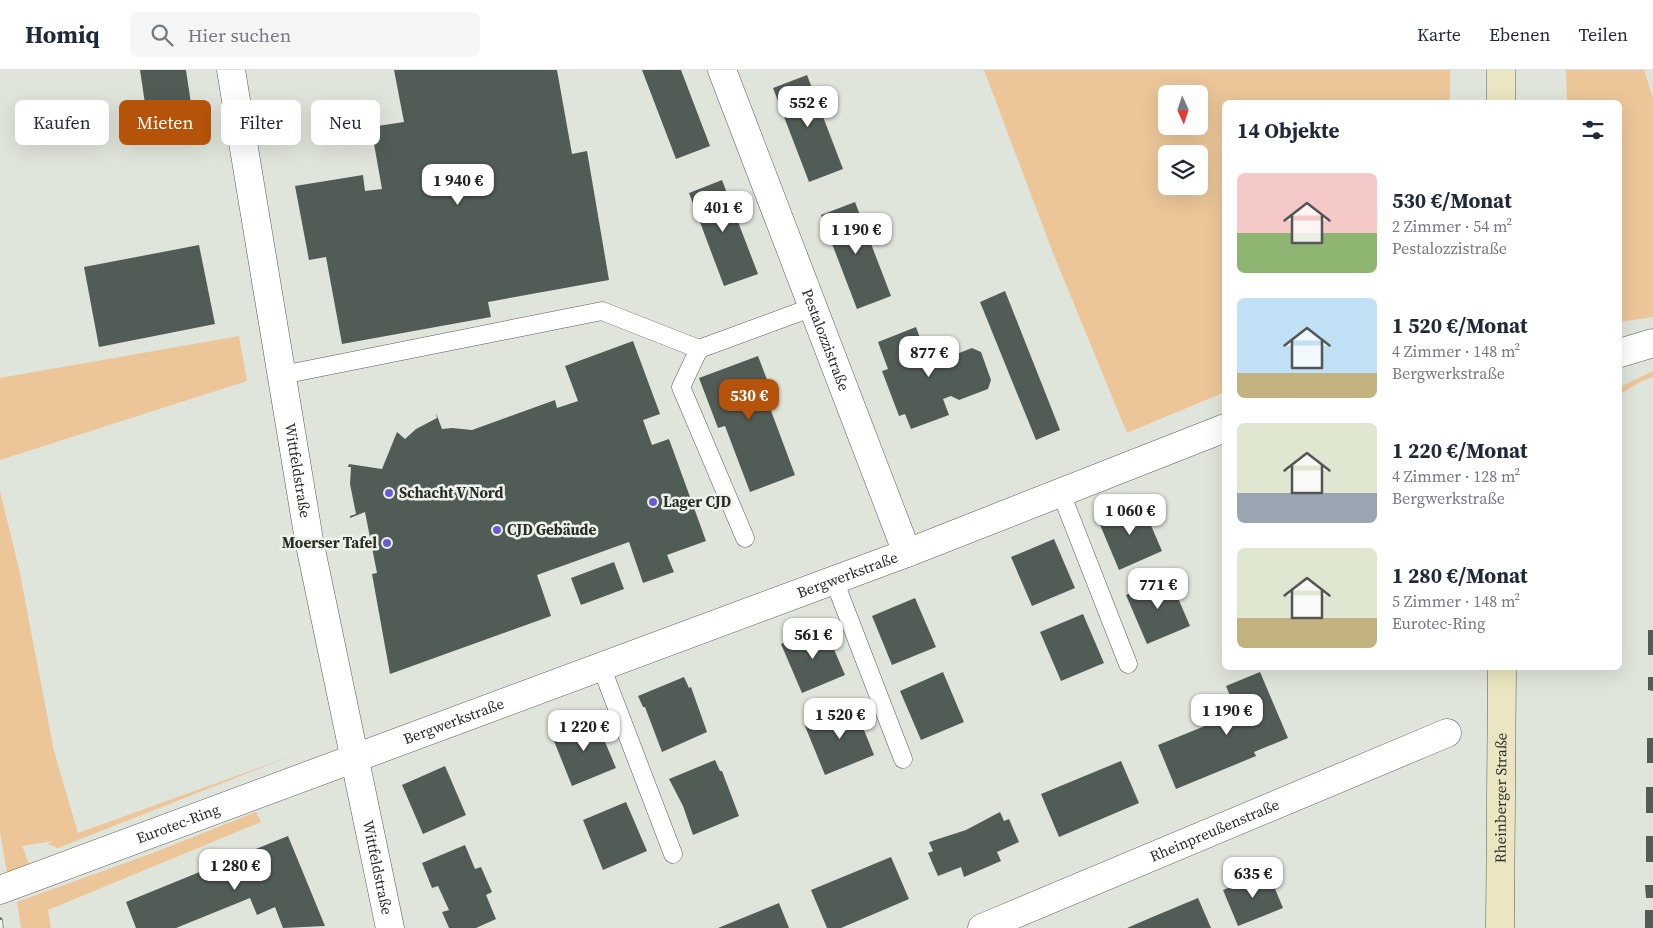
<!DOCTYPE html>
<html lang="de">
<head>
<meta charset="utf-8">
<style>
	:root { --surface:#fff; --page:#f6f6f7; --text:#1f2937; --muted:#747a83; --line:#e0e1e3; --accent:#b45309 }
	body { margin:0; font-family:"Source Serif 4",serif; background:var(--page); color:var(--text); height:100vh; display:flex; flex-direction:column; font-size:19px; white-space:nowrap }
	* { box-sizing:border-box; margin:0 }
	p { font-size:16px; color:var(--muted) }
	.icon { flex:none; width:28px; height:28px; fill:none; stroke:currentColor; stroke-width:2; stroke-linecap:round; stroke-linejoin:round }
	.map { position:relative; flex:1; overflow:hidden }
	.details { position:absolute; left:1222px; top:30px; width:400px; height:570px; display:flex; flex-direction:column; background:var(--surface); border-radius:8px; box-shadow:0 5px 20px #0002 }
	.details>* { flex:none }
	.top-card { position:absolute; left:15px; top:30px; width:475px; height:45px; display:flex; gap:10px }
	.needle { width:32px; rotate:177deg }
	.tools { position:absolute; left:1158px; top:15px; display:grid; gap:10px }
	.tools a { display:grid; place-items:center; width:50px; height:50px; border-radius:8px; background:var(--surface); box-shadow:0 5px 20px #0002; font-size:25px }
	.price { position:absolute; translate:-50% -42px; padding:0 11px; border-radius:10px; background:#fff; color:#222; font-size:16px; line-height:32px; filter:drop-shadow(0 1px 2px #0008) }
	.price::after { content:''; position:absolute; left:50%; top:30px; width:15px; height:11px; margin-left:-8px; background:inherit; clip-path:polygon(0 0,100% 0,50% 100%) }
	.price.current { background:var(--accent); color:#fff }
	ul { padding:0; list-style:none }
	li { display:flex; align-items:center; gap:15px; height:125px; padding:0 15px }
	li span { display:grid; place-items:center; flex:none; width:140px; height:100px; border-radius:8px; color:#555 }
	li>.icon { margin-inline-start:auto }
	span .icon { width:60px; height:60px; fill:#fffc; stroke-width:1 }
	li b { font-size:21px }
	h2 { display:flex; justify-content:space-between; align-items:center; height:60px; padding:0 15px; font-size:21px }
	.pill { padding:0 18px; border-radius:8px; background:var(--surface); box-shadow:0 5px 20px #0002; font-size:18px; line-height:45px }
	.pill.current { background:var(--accent); color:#fff }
	header { display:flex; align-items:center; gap:30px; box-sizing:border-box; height:70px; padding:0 25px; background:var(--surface); border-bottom:1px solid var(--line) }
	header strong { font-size:24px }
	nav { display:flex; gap:28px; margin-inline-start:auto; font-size:18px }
	.search { width:350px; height:45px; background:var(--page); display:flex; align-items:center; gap:12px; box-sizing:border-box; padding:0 18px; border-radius:8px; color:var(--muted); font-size:19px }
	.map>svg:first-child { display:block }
	.green { fill:#ecc699; fill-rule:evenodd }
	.building { fill:#525c56 }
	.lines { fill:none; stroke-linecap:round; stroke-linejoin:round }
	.lane-casing { stroke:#575c54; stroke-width:19 }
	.street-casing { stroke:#575c54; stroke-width:29 }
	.secondary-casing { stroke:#575c54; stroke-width:29 }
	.lane { stroke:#fff; stroke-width:18 }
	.street { stroke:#fff; stroke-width:28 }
	.secondary { stroke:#ebe6c1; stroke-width:28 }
	.rail-casing { stroke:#70736d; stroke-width:5.5 }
	.rail { stroke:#edf3e8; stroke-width:4; stroke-dasharray:11; stroke-linecap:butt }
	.poi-dot { fill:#6a5bd5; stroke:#edf3e8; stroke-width:2 }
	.labels { text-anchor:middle; stroke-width:5; stroke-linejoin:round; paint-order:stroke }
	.street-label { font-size:15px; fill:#2a2c28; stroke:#edf3e8 }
	.poi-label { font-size:15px; font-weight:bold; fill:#2a2c28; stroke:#edf3e8; text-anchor:start }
</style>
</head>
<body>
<header>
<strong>Homiq</strong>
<div class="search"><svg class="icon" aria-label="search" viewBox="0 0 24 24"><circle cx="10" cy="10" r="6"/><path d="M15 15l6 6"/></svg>Hier suchen</div>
<nav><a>Karte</a><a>Ebenen</a><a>Teilen</a></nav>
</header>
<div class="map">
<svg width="1653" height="858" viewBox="0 0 1653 858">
	<rect width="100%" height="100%" fill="#e0e5db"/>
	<g class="green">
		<path d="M 984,0 L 1450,0 L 1450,32 L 1225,32 L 1225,322 L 1127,363 L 1053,183 ZM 1166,24 L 1199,24 L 1199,56 L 1166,56 ZM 1166,84 L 1199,84 L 1199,116 L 1166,116 Z"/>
		<polygon points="1566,0 1644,0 1653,28 1653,247 1620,252 1620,32 1567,32"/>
		<polygon points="239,266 247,311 0,390 0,308"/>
		<polygon points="1653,301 1653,307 1642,311 1620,324 1620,317"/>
		<polygon points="0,421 19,499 54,681 78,763 291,686 58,778 48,774 53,771 22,776 32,801 8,809 0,761"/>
		<polygon points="256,742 261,752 48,840 51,858 21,858 17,832 153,783"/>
	</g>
	<g class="building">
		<polygon points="140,0 186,0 196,67 151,74"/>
		<polygon points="394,0 557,0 572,84 587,81 609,210 488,232 491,247 342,274 326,187 309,190 295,116 363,105 365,121 382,119 371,57 404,52"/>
		<polygon points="642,0 681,0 710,76 676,89"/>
		<polygon points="807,5 843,99 809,112 773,18"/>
		<polygon points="722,110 758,204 724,216 689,123"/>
		<polygon points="855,132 891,226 857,239 821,145"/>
		<polygon points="199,175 215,254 99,277 84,197"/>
		<polygon points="1005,221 1060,360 1036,370 980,232"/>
		<polygon points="916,257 929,293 940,297 944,289 972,278 981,282 991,310 988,319 959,330 951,326 943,329 949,345 911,359 905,344 899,346 882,301 888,299 878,272"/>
		<polygon points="633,271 660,344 643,350 652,375 669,369 706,471 667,485 674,502 643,513 629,472 537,505 551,546 390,604 372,504 377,503 365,442 350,448 350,446 356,444 350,414 351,397 348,397 349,394 382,399 397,362 405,369 416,359 437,348 436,343 442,359 452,358 472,360 555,330 557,338 578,331 565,296"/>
		<polygon points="758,286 777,336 770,338 795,405 750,422 725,356 718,358 699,308"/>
		<polygon points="1141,432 1162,481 1119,500 1098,450"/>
		<polygon points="1054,469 1075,518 1032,536 1011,487"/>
		<polygon points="614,492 624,519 581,535 571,508"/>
		<polygon points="1169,507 1190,556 1147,574 1126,525"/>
		<polygon points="915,528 936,577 892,595 872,546"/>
		<polygon points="1083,544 1104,593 1061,611 1040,562"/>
		<polygon points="824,556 845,605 802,623 781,574"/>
		<rect x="1648" y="560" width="5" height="25"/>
		<polygon points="943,602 964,652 921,670 900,621"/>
		<polygon points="1260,602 1288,668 1254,682 1256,686 1176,719 1158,675 1237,643 1226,616"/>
		<polygon points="684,607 689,618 691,617 707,662 662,682 645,637 643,637 638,626"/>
		<polygon points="1648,607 1653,607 1653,621 1648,620"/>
		<polygon points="854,635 874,685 825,705 805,656"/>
		<polygon points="595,648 616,698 572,716 552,666"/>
		<rect x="1647" y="668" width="6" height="25"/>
		<polygon points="715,690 720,701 722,701 739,746 693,765 683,736 669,709"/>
		<polygon points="1121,691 1139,733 1059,767 1041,724"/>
		<polygon points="445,696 466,745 423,764 402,715"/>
		<rect x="1646" y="717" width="7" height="26"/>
		<polygon points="626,732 647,781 603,800 583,750"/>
		<polygon points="1000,742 1004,751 1009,749 1019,772 997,782 1001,791 964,807 961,797 938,806 928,783 933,781 929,772 966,760"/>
		<polygon points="288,766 325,856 283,858 275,837 257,845 250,828 176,858 136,858 126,832"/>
		<rect x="1646" y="766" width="7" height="26"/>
		<polygon points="465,775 475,799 481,797 492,822 486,825 496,849 476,858 449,858 442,842 449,840 438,816 432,818 422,793"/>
		<polygon points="891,787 909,829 841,858 827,858 811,820"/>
		<polygon points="1268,802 1283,838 1238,856 1223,820"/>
		<polygon points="1645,815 1653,815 1653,828 1646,828"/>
		<polygon points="1198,828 1211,858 1127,858 1150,848"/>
		<polygon points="779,833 789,858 718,858"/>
		<rect x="1645" y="840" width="8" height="18"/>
	</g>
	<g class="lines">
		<defs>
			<g id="lane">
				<polyline points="699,279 681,317 745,468"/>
				<polyline points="282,305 602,241 699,279 813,237"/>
				<polyline points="1061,423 1128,594"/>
				<polyline points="834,510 903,689"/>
				<polyline points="601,596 673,784"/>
			</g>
			<g id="street">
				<path id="s1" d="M 231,0 L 309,470 L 390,858"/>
				<path id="s2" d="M 722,0 L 907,483"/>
				<polyline points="1620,283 1653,273"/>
				<path id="s3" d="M 0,820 L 907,483 L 1225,358"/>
				<path id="s4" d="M 982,858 L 1447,663"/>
			</g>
			<g id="secondary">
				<polyline points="1501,32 1501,0"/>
				<path id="s5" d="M 1500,858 L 1502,598"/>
			</g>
		</defs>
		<use href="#lane" class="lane-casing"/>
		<use href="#street" class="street-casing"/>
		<use href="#secondary" class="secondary-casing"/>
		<use href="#lane" class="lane"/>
		<use href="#street" class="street"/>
		<use href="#secondary" class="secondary"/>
		<defs>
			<polyline id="rail" points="0,850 1,858"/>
		</defs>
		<use href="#rail" class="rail-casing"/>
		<use href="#rail" class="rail"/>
	</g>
	<g class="poi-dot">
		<circle cx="389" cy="423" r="5"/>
		<circle cx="653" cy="432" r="5"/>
		<circle cx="497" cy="460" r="5"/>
		<circle cx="387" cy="473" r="5"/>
	</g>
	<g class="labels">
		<g class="street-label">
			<text dy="5" stroke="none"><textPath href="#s2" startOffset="289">Pestalozzistraße</textPath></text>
			<text dy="5" stroke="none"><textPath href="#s1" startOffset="406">Wittfeldstraße</textPath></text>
			<text dy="5" stroke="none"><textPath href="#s3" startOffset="904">Bergwerkstraße</textPath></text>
			<text dy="5" stroke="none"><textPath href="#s3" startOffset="484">Bergwerkstraße</textPath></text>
			<text dy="5" stroke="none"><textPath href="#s5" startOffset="130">Rheinberger Straße</textPath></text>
			<text dy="5" stroke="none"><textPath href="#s3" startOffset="190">Eurotec-Ring</textPath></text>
			<text dy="5" stroke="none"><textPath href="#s4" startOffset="252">Rheinpreußenstraße</textPath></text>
			<text dy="5" stroke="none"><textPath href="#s1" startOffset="811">Wittfeldstraße</textPath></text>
		</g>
		<g class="poi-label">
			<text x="399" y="428">Schacht V Nord</text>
			<text x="663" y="437">Lager CJD</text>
			<text x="507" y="465">CJD Gebäude</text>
			<text x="377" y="478" text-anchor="end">Moerser Tafel</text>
		</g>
	</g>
</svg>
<div class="tools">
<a><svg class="needle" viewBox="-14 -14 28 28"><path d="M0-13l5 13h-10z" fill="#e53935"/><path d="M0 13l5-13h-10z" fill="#747a83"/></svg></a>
<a><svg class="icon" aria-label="layers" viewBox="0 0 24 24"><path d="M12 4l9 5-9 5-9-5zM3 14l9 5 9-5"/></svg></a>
</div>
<b class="price" style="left:808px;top:58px">552 €</b>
<b class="price" style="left:458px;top:136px">1 940 €</b>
<b class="price" style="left:723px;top:163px">401 €</b>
<b class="price" style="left:856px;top:185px">1 190 €</b>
<b class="price" style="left:929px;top:308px">877 €</b>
<b class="price current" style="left:749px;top:351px">530 €</b>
<b class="price" style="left:1130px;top:466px">1 060 €</b>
<b class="price" style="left:1158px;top:540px">771 €</b>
<b class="price" style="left:813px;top:590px">561 €</b>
<b class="price" style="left:1227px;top:666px">1 190 €</b>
<b class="price" style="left:840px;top:670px">1 520 €</b>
<b class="price" style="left:584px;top:682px">1 220 €</b>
<b class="price" style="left:235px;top:821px">1 280 €</b>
<b class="price" style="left:1253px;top:829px">635 €</b>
<div class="top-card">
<a class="pill">Kaufen</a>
<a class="pill current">Mieten</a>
<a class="pill">Filter</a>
<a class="pill">Neu</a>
</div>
<section class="details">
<h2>14 Objekte<svg class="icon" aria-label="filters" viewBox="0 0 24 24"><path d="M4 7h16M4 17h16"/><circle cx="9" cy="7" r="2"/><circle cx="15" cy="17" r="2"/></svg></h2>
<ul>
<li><span style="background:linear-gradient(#f6c9c9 60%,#8fb573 0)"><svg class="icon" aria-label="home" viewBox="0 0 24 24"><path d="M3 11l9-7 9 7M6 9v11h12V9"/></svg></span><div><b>530 €/Monat</b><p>2 Zimmer · 54 m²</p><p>Pestalozzistraße</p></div></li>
<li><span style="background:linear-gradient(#bfe0f5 75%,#c2b280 0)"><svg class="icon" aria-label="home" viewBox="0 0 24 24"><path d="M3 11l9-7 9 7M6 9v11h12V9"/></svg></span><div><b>1 520 €/Monat</b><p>4 Zimmer · 148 m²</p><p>Bergwerkstraße</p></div></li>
<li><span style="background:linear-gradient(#dfe7d0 70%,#9aa5b1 0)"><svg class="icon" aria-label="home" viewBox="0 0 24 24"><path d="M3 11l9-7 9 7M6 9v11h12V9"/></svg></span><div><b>1 220 €/Monat</b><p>4 Zimmer · 128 m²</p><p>Bergwerkstraße</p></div></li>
<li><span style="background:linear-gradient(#dfe7d0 70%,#c2b280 0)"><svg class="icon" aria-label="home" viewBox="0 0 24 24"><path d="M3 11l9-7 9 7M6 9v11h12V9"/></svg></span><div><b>1 280 €/Monat</b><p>5 Zimmer · 148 m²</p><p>Eurotec-Ring</p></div></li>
</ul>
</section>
</div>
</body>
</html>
